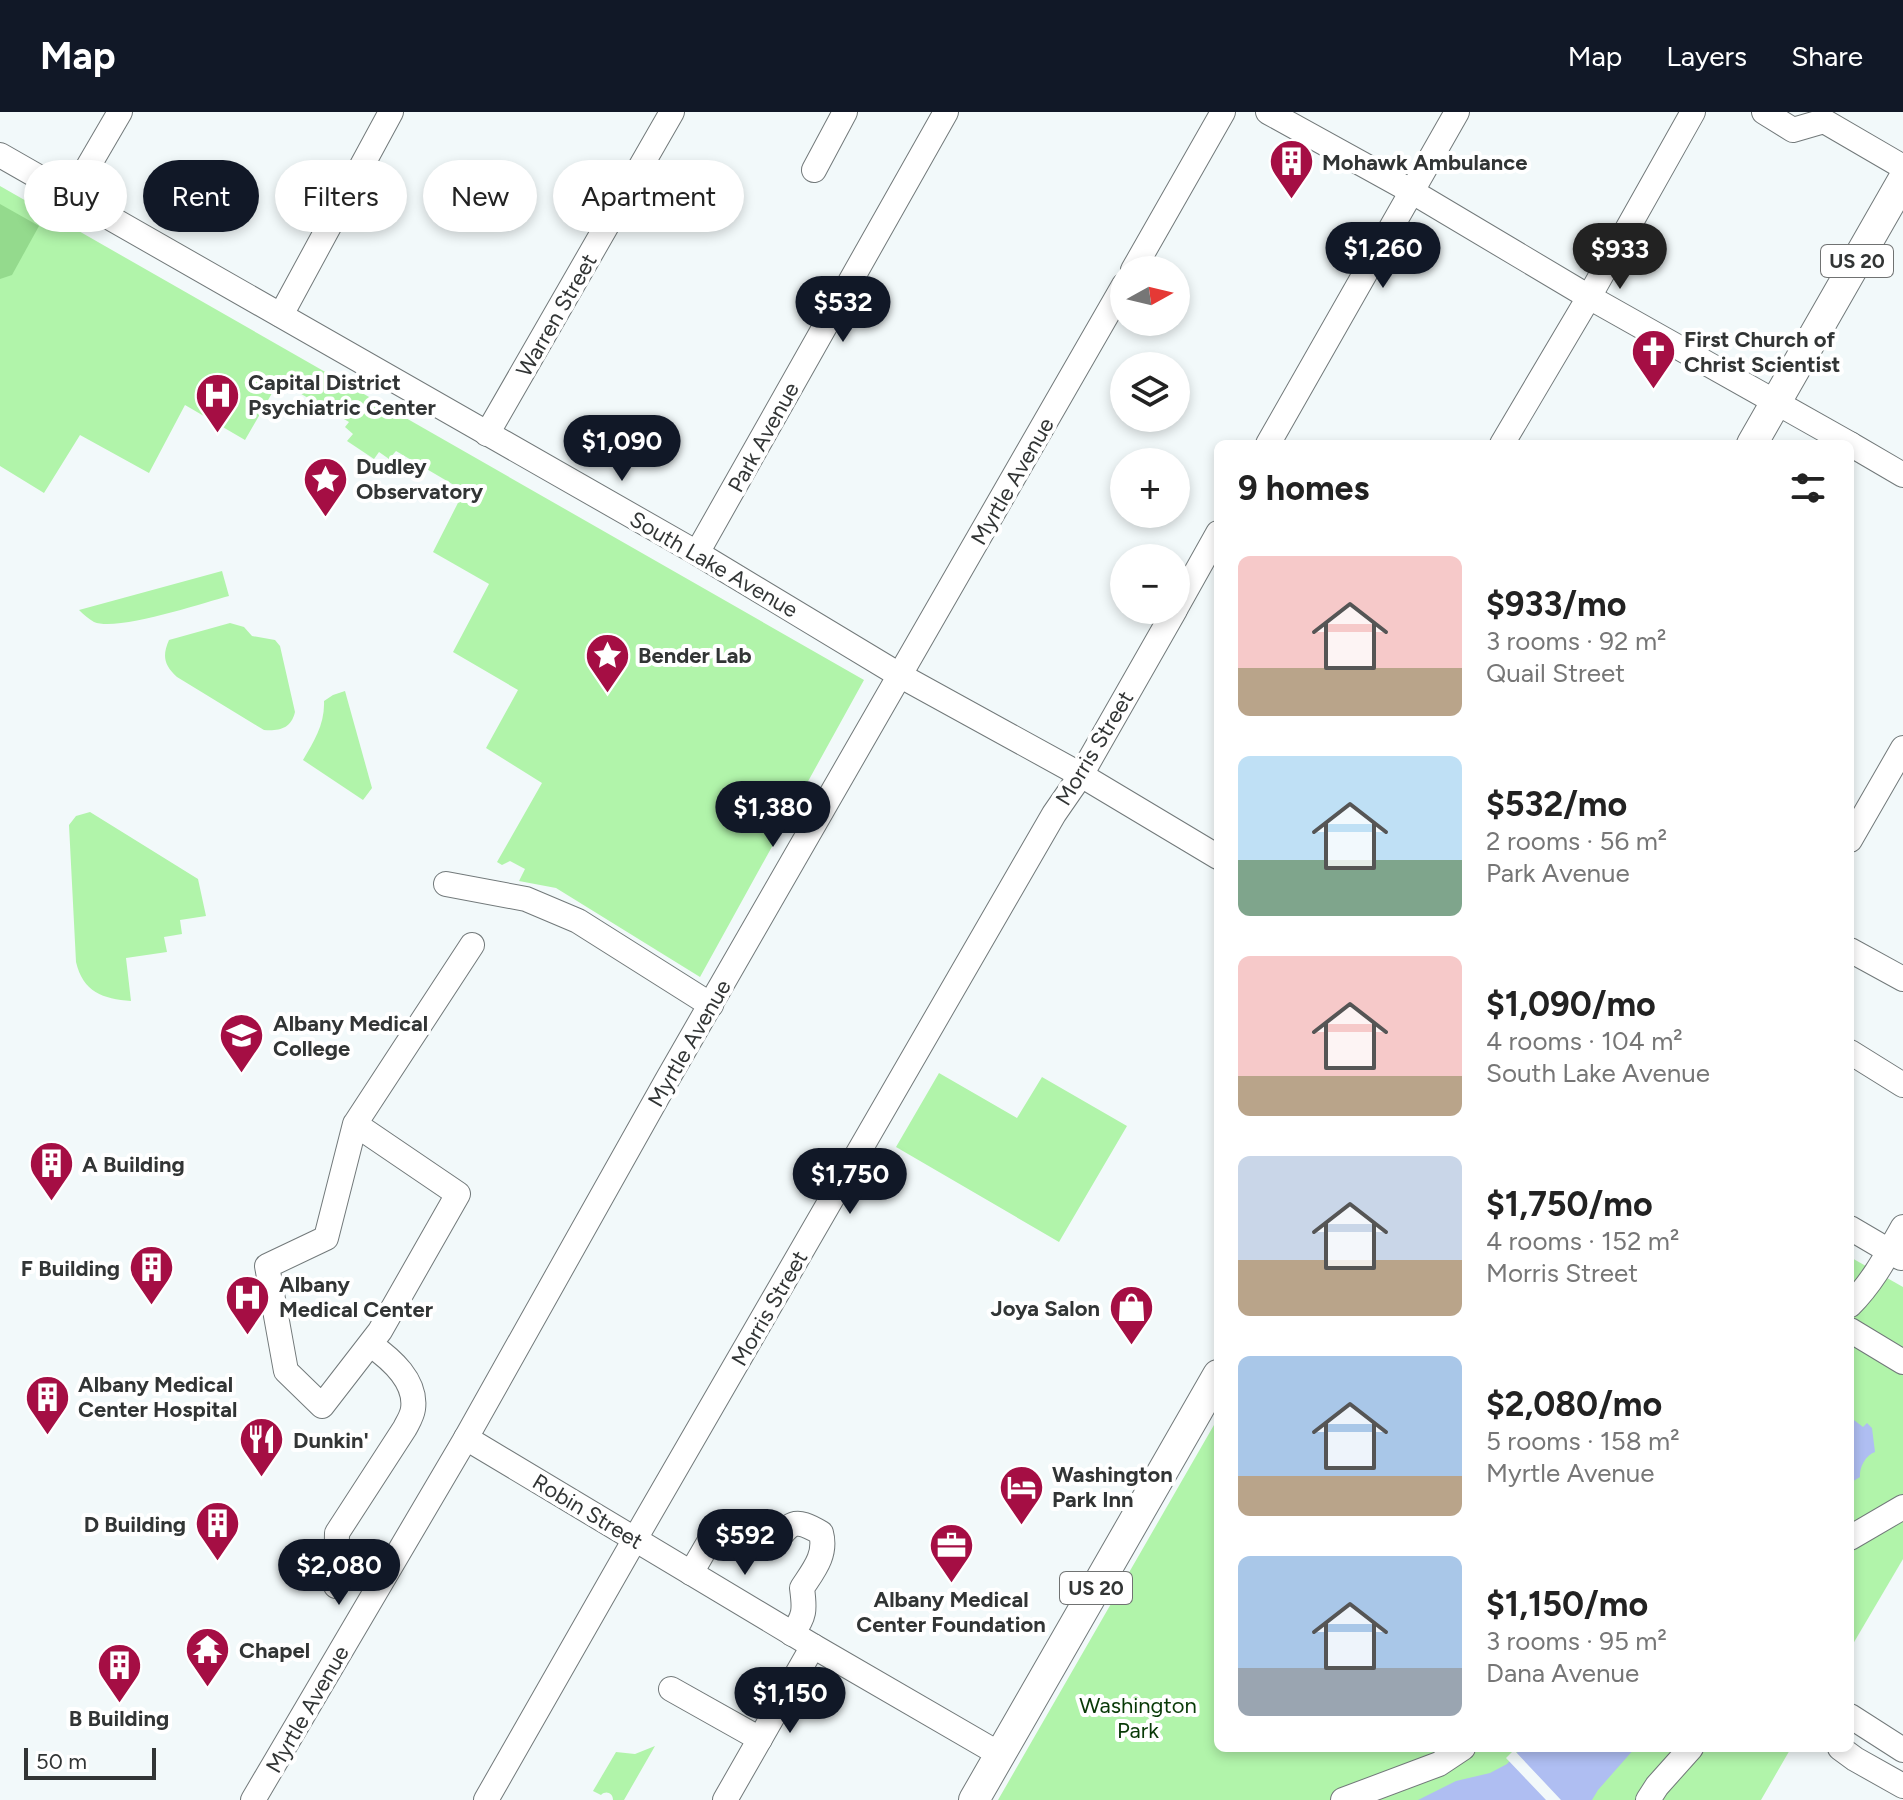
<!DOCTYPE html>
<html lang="en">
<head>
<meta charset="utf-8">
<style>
	:root { --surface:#fff; --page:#f6f6f6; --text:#222; --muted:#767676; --accent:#111827 }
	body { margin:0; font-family:Figtree,sans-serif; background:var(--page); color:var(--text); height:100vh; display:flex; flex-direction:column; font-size:30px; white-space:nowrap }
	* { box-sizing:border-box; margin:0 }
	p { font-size:26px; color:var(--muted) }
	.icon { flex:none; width:44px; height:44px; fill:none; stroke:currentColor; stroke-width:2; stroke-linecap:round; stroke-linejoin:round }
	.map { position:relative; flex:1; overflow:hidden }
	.drawer { position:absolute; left:1214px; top:328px; width:640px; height:1312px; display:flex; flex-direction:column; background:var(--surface); border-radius:12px; box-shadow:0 4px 12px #0003 }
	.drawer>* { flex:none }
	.guide { position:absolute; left:24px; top:48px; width:760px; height:72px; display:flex; gap:16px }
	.needle { width:52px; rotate:82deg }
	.tools { position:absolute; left:1110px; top:144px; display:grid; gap:16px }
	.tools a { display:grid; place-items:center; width:80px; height:80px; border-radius:50%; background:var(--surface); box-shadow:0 4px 12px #0003; font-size:40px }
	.scale { position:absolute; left:24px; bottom:20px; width:132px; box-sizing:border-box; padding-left:8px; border:4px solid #323535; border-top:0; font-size:22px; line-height:28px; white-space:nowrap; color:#323535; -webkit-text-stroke:6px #fff; paint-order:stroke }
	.price { position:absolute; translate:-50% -68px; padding:0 18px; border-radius:28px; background:var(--accent); color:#fff; font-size:26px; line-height:52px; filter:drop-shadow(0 2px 4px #0008) }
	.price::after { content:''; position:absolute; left:50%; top:48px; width:24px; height:18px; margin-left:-12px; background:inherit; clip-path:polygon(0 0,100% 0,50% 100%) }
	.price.on { background:#222; color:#fff }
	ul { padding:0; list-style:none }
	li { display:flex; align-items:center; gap:24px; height:200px; padding:0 24px }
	li span { display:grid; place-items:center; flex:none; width:224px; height:160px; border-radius:12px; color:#555 }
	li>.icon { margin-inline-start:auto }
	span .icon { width:96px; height:96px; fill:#fffc; stroke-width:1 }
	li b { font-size:34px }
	h2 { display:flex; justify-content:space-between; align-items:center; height:96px; padding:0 24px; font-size:34px }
	.chip { padding:0 28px; border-radius:36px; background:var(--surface); box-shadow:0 4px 12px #0003; font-size:28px; line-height:72px }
	.chip.on { background:var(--accent); color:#fff }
	header { display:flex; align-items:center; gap:48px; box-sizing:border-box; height:112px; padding:0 40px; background:var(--accent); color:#fff }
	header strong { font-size:38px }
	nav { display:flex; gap:44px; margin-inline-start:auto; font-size:28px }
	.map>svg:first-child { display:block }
	.green { fill:#b1f4aa }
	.forest { fill:#94da8d }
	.water { fill:#afbef2 }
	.pier { fill:#f2f9fa }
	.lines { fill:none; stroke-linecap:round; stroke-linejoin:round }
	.minor-casing { stroke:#72797a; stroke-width:26 }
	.major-casing { stroke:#72797a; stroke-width:32 }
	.minor { stroke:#fff; stroke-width:24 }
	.major { stroke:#fff; stroke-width:30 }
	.labels { text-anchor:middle; stroke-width:8; stroke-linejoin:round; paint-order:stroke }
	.shield { fill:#fff; stroke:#707272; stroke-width:2 }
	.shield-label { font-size:20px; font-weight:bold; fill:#323535 }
	.poi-label { font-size:22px; font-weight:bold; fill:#323535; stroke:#fff; text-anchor:start }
	.street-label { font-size:22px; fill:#323535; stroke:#fff }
	.park-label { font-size:22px; fill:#083906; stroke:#fff }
</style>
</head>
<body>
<header>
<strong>Map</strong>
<nav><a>Map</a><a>Layers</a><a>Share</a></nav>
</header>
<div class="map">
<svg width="1903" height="1688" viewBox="0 0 1903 1688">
	<rect width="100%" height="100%" fill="#f2f9fa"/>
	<g class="green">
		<polygon points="0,74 864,568 700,865 556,776 519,769 525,757 510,749 502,753 497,750 542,671 486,636 518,578 453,540 489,472 433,440 464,379 396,339 389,347 379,340 374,347 347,329 353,322 345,315 349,310 279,269 245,328 185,293 149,361 80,323 44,381 0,354"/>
		<path d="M 222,459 L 229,484 C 202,491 117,520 94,510 C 89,507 83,502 79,498 Z"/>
		<path d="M 230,511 L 244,515 L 252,524 L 275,528 L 280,534 L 295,600 C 291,617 279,619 264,618 L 177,565 C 164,553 162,544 169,528 Z"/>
		<path d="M 345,579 L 372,676 L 363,688 L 303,648 C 314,629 325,612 324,589 L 333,583 Z"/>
		<path d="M 90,700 L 198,767 L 206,804 L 180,808 L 182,822 L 164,825 L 167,840 L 126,846 L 131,889 C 103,887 83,880 76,850 L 69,713 L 76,704 Z"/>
		<polygon points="939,961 1017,1006 1042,965 1127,1014 1059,1130 896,1035"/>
		<polygon points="1850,1145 1903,1175 1903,1447 1850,1537"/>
		<polygon points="1218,1306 1218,1636 1791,1636 1761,1688 998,1688"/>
		<path d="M 655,1634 L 624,1688 L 613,1688 C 613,1681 606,1678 601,1683 L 593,1679 L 616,1640 L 635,1642 Z"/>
	</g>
	<polygon class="forest" points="0,92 39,114 12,163 0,167"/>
	<g class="water">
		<path d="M 1850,1305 L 1863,1315 L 1867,1311 L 1872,1316 L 1875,1340 C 1866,1343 1859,1355 1860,1365 L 1850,1371 Z"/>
		<polygon points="1521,1636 1635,1636 1598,1678 1592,1688 1418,1688 1456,1669 1490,1661 1507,1652"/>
	</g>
	<polygon class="pier" points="1514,1638 1561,1688 1562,1688 1546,1688 1506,1646"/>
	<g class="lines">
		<defs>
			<g id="minor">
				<polyline points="1268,0 1411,79 1589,185 1850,332"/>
				<polyline points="1764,0 1793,18 1824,9 1903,55"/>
				<polyline points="0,43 697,441 901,564 1081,663 1218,745"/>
				<polyline points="814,58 845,0"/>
				<polyline points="71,84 120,0"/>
				<polyline points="1133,158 1223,0"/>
				<polyline points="281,203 391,0"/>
				<polyline points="487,322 672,0"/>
				<polyline points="1268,332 1457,0"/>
				<polyline points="1502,332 1589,185 1693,0"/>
				<polyline points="1850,332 1903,363"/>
				<polyline points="697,441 946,0"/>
				<polyline points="1176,496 1218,421"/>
				<polyline points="1850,728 1903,636"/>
				<polyline points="446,772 526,787 578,809 711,893"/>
				<polyline points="1850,838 1903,867"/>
				<polyline points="1850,940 1903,973"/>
				<polyline points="355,1012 326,1126 267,1154 286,1259 322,1294 380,1219 458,1082 355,1012 472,833"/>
				<polyline points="1850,1116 1901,1146"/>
				<path d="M 1850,1193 C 1873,1170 1887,1143 1903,1115"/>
				<polyline points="1850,1218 1903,1250"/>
				<polyline points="466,1326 813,1534 1001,1643"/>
				<polyline points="1850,1426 1903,1395"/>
				<path d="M 691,1461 L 709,1430 L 721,1420 L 742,1423 L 762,1436 L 773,1434 C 790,1410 794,1405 821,1421 C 827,1443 813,1459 802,1476 C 805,1498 805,1504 792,1522"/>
				<path d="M 336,1474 L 337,1421 L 405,1316 C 408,1310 412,1304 413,1297 C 417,1269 391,1247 371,1233"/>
				<polyline points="671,1577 760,1627"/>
				<polyline points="1850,1604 1903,1638"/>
				<polyline points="1840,1636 1855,1647 1903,1674"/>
				<polyline points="253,1688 466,1326 667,968 1124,173"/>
				<polyline points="486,1688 635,1427 1054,702 1081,663 1175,498"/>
				<polyline points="725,1688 813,1534"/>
				<polyline points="1343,1688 1439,1652 1463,1636"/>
				<polyline points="1648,1688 1657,1674 1691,1636"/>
			</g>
			<g id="major">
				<polyline points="1752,332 1903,68"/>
				<polyline points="974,1688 1218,1263"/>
			</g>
		</defs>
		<use href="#minor" class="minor-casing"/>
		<use href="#major" class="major-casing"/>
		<use href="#minor" class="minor"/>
		<use href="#major" class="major"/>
	</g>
	<defs>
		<symbol id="building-pin" viewBox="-11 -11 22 30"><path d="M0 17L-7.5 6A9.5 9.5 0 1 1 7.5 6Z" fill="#a50e44" stroke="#fff"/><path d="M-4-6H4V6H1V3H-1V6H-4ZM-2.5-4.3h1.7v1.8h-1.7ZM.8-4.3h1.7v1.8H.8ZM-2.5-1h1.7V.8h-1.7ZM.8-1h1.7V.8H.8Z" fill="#fff"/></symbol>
		<symbol id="church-pin" viewBox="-11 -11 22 30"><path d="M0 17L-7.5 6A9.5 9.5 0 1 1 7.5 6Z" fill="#a50e44" stroke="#fff"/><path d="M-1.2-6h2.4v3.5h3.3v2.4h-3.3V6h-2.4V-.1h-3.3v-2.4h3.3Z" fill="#fff"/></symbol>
		<symbol id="hospital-pin" viewBox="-11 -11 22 30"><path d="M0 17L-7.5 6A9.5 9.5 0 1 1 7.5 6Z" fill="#a50e44" stroke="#fff"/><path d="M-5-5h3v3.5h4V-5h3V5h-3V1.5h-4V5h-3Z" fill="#fff"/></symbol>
		<symbol id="sight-pin" viewBox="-11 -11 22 30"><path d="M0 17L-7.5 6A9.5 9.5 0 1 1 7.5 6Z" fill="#a50e44" stroke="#fff"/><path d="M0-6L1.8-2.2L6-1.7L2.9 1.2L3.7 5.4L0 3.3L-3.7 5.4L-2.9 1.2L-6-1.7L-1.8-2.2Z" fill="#fff"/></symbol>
		<symbol id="university-pin" viewBox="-11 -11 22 30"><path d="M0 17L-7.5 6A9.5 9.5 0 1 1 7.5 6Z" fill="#a50e44" stroke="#fff"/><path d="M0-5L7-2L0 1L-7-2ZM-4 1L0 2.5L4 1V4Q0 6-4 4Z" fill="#fff"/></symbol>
		<symbol id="shop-pin" viewBox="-11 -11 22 30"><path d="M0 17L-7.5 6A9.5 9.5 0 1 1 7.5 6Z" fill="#a50e44" stroke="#fff"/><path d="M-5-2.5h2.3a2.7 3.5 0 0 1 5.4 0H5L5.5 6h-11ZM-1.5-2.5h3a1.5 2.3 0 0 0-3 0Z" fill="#fff"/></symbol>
		<symbol id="restaurant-pin" viewBox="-11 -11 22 30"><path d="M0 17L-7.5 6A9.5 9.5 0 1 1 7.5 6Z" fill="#a50e44" stroke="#fff"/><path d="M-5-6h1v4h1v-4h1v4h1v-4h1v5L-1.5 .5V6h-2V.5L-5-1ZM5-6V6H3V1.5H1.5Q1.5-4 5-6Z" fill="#fff"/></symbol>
		<symbol id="hotel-pin" viewBox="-11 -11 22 30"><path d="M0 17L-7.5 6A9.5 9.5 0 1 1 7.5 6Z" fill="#a50e44" stroke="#fff"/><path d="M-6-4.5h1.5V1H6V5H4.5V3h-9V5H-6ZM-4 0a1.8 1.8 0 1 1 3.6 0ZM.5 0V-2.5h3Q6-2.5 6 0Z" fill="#fff"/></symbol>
		<symbol id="office-pin" viewBox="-11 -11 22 30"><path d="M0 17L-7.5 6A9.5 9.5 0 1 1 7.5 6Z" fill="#a50e44" stroke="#fff"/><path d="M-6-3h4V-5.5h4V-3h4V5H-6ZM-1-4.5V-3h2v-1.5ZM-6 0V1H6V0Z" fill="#fff"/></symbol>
		<symbol id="temple-pin" viewBox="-11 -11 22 30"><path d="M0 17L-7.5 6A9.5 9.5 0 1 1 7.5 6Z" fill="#a50e44" stroke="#fff"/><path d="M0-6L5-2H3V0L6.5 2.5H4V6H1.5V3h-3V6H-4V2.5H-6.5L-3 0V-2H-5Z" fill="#fff"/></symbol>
	</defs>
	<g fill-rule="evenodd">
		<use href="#building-pin" x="1266" y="24" width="51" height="69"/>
		<use href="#church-pin" x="1628" y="214" width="51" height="69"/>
		<use href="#hospital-pin" x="192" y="258" width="51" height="69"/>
		<use href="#sight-pin" x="300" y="342" width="51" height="69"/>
		<use href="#sight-pin" x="582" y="518" width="51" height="69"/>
		<use href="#university-pin" x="216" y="898" width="51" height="69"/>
		<use href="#building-pin" x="26" y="1026" width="51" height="69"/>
		<use href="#building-pin" x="126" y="1130" width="51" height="69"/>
		<use href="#hospital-pin" x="222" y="1160" width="51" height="69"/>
		<use href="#shop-pin" x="1106" y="1170" width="51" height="69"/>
		<use href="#building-pin" x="22" y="1260" width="51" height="69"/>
		<use href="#restaurant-pin" x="236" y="1302" width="51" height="69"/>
		<use href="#hotel-pin" x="996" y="1350" width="51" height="69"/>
		<use href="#building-pin" x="192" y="1386" width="51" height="69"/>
		<use href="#office-pin" x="926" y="1408" width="51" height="69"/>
		<use href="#temple-pin" x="182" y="1512" width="51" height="69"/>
		<use href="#building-pin" x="94" y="1528" width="51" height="69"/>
	</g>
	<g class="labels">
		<g class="shield">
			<rect x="1821" y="133" width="72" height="32" rx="6"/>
			<rect x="1060" y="1460" width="72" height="32" rx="6"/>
		</g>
		<g class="shield-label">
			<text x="1857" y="156">US 20</text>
			<text x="1096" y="1483">US 20</text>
		</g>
		<g class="poi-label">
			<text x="1322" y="58">Mohawk Ambulance</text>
			<text x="1684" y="235">First Church of<tspan x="1684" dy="25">Christ Scientist</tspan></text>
			<text x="248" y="278">Capital District<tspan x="248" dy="25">Psychiatric Center</tspan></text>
			<text x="356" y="362">Dudley<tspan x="356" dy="25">Observatory</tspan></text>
			<text x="638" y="551">Bender Lab</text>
			<text x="273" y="919">Albany Medical<tspan x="273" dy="25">College</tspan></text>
			<text x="82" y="1060">A Building</text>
			<text x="120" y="1164" text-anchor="end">F Building</text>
			<text x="279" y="1180">Albany<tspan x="279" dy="25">Medical Center</tspan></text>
			<text x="1100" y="1204" text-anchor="end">Joya Salon</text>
			<text x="78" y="1280">Albany Medical<tspan x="78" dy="25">Center Hospital</tspan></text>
			<text x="293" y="1336">Dunkin'</text>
			<text x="1052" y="1370">Washington<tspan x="1052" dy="25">Park Inn</tspan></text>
			<text x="186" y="1420" text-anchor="end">D Building</text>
			<text x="951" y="1495" text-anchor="middle">Albany Medical<tspan x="951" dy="25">Center Foundation</tspan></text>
			<text x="239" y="1546">Chapel</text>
			<text x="119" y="1614" text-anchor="middle">B Building</text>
		</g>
		<g class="street-label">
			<text transform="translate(556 203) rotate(-60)" y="8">Warren Street</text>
			<text transform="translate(763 325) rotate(-61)" y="8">Park Avenue</text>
			<text transform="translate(1012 369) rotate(-60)" y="8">Myrtle Avenue</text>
			<text transform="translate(714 452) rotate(30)" y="8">South Lake Avenue</text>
			<text transform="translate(1094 636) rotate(-59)" y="8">Morris Street</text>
			<text transform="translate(689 931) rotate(-60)" y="8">Myrtle Avenue</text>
			<text transform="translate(769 1196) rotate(-60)" y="8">Morris Street</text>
			<text transform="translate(588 1399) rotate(31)" y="8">Robin Street</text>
			<text transform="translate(307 1597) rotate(-60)" y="8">Myrtle Avenue</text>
		</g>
		<g class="park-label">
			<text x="1138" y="1601">Washington<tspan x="1138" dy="25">Park</tspan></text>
		</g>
	</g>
</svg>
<div class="tools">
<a><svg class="needle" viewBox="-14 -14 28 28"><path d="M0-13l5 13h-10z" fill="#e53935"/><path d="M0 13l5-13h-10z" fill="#767676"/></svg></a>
<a><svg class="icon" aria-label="layers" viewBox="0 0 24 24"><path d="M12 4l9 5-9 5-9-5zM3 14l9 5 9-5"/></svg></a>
<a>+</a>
<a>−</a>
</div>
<div class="scale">50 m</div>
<b class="price" style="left:1383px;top:178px">$1,260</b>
<b class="price on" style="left:1620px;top:179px">$933</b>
<b class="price" style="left:843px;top:232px">$532</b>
<b class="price" style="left:622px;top:371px">$1,090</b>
<b class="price" style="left:773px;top:737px">$1,380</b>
<b class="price" style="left:850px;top:1104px">$1,750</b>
<b class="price" style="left:745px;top:1465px">$592</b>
<b class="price" style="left:339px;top:1495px">$2,080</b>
<b class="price" style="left:790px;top:1623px">$1,150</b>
<div class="guide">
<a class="chip">Buy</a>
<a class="chip on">Rent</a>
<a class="chip">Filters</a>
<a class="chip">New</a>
<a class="chip">Apartment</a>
</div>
<section class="drawer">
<h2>9 homes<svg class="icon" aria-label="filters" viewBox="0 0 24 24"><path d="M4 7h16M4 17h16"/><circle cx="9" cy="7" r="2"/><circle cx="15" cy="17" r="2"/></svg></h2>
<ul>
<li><span style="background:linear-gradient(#f6c9c9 70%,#b9a48a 0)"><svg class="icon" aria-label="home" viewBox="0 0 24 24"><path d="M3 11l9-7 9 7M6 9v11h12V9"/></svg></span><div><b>$933/mo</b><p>3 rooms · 92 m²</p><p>Quail Street</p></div></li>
<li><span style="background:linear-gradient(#bfe0f5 65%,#7fa58c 0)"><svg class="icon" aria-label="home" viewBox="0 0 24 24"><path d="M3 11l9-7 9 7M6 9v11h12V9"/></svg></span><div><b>$532/mo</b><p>2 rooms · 56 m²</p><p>Park Avenue</p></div></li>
<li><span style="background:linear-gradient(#f6c9c9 75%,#b9a48a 0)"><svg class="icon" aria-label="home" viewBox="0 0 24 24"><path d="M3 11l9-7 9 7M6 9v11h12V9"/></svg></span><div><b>$1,090/mo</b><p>4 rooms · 104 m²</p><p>South Lake Avenue</p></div></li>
<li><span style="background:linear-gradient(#c9d6e8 65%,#b9a48a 0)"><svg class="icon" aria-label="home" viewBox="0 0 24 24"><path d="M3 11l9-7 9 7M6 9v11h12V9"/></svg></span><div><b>$1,750/mo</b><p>4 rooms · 152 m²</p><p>Morris Street</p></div></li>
<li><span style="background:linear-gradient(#a9c7e8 75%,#b9a48a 0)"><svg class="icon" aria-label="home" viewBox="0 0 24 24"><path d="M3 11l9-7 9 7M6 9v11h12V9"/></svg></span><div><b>$2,080/mo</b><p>5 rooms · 158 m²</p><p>Myrtle Avenue</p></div></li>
<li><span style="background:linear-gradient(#a9c7e8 70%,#9aa5b1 0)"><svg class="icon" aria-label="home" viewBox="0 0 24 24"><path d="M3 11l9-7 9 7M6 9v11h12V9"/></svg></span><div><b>$1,150/mo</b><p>3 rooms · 95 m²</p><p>Dana Avenue</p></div></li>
</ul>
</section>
</div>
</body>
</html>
